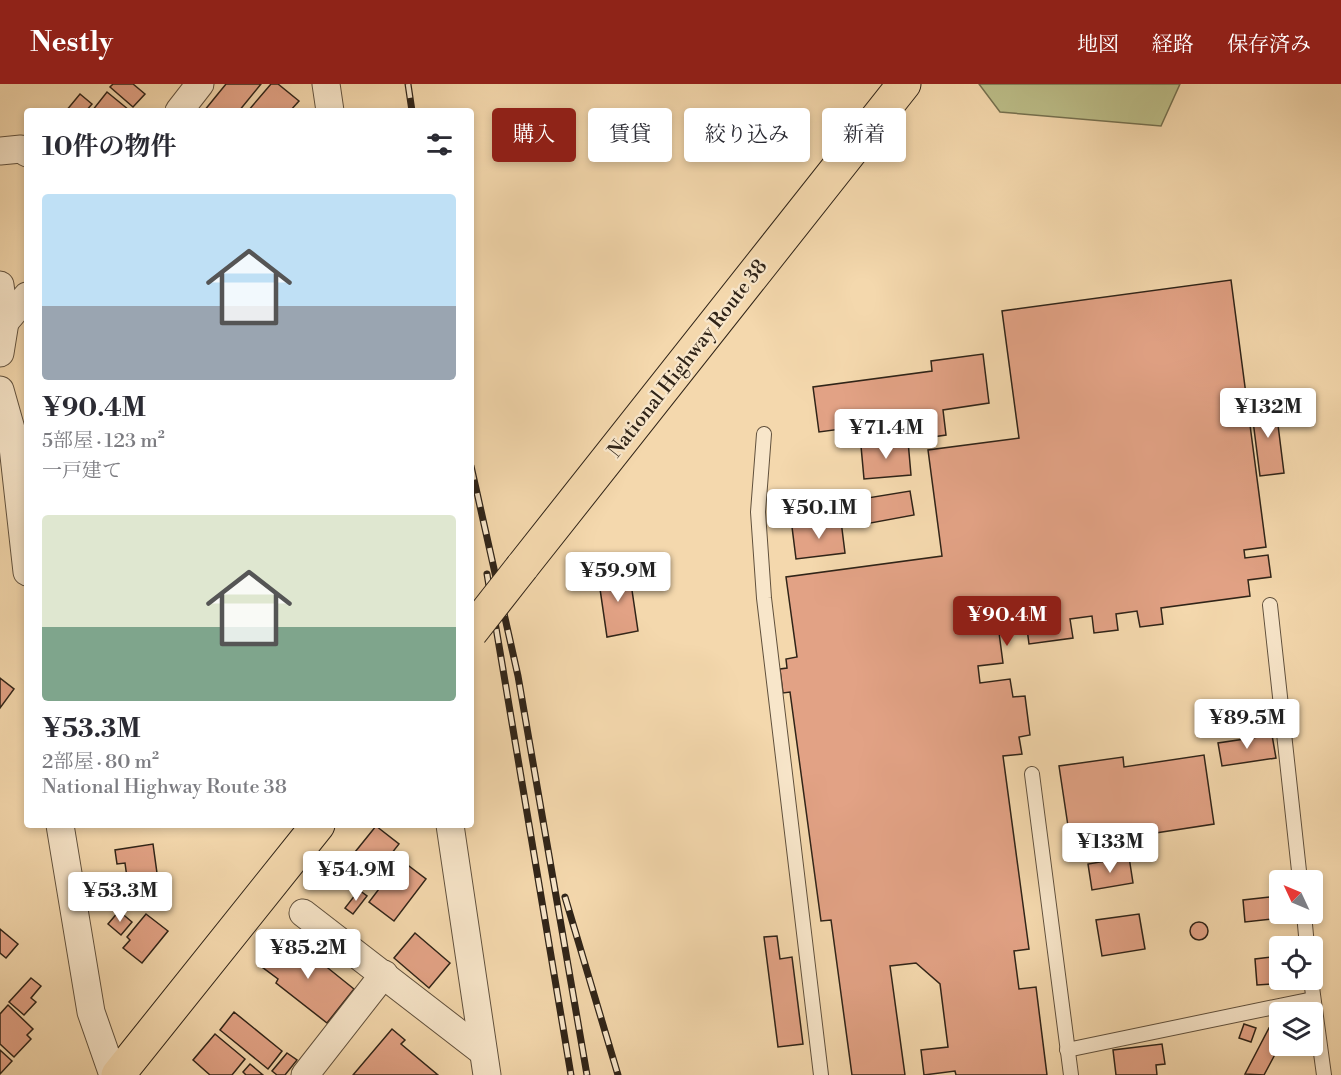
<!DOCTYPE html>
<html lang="ja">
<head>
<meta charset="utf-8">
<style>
	:root { --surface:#fff; --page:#f7f7f7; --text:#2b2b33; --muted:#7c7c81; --accent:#8f2418 }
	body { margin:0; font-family:"Libre Bodoni","Noto Serif JP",serif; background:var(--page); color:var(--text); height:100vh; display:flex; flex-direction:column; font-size:22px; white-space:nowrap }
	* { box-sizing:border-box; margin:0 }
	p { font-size:20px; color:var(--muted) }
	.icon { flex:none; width:33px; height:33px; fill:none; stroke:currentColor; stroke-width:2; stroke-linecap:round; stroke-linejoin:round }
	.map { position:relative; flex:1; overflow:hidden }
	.details { position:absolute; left:24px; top:24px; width:450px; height:720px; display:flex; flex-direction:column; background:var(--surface); border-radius:6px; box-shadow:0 3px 9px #0003 }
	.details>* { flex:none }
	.top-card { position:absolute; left:492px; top:24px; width:570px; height:54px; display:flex; gap:12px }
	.needle { width:39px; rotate:314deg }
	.controls { position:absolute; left:1269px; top:786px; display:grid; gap:12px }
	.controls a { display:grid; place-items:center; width:54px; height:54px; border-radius:6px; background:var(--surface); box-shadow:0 3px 9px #0003; font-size:30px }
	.price { position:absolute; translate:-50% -51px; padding:0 14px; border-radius:6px; background:#fff; color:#222; font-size:20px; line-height:39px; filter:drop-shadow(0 2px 3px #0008) }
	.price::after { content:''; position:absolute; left:50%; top:36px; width:18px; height:14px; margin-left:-9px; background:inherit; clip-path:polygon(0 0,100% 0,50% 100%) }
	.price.selected { background:var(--accent); color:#fff }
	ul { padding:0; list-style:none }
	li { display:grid; align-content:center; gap:12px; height:318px; padding:0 18px }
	li span { display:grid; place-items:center; height:186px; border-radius:6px; color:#555 }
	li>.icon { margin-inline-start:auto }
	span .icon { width:108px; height:108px; fill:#fffc; stroke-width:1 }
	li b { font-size:26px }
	h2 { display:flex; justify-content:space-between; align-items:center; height:72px; padding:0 18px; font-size:26px }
	.tag { padding:0 21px; border-radius:6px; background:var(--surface); box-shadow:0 3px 9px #0003; font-size:21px; line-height:54px }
	.tag.selected { background:var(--accent); color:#fff }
	header { display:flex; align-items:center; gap:36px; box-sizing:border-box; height:84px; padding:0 30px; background:var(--accent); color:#fff }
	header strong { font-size:28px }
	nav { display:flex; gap:33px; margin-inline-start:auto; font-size:21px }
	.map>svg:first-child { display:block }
	.green { fill:#bcbe89; stroke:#767150; stroke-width:1.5 }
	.building { fill:#e2a285; stroke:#302418; stroke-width:1.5 }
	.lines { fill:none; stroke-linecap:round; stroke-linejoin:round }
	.lane-casing { stroke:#61513d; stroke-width:16 }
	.street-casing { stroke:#61513d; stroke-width:29 }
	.highway-casing { stroke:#302418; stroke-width:35 }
	.lane { stroke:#f8e6ca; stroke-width:14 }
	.street { stroke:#f8e6ca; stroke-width:27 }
	.highway { stroke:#f4d8ad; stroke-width:33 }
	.rail-casing { stroke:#302418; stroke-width:7 }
	.rail { stroke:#f8e6ca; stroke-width:4.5; stroke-dasharray:14; stroke-linecap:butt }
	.highway-bridge-casing { stroke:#302418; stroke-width:35; stroke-linecap:butt }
	.highway-bridge { stroke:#f4d8ad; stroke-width:33 }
	.labels { text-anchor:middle; stroke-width:4.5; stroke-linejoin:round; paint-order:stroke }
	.street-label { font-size:20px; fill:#302418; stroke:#f8e6ca }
</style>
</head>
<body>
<header>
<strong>Nestly</strong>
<nav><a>地図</a><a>経路</a><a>保存済み</a></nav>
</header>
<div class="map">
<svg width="1341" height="991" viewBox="0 0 1341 991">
	<rect width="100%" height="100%" fill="#f4d8ad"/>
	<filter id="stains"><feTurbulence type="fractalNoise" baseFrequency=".00333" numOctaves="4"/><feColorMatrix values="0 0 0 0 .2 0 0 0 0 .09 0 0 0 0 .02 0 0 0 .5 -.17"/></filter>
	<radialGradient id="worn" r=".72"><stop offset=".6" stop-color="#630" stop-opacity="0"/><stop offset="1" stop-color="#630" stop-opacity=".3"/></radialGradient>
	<polygon class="green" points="979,0 1180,0 1161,42 1000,28"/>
	<g class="building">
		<polygon points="113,0 133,0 145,10 133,23 110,3"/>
		<polygon points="226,0 261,0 239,27 204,27"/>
		<polygon points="271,0 278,0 299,17 290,27 248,27"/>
		<polygon points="107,8 129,26 128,27 92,27"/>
		<polygon points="80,10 92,20 86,27 66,27"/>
		<polygon points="1231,196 1266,463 1244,466 1245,474 1268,471 1271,493 1248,496 1250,512 1161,524 1163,540 1140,543 1137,527 1116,530 1118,546 1094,549 1092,532 1070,535 1073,554 1029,560 1026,537 998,541 1003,579 978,582 980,599 1010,595 1013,613 1025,612 1030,651 1019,653 1022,670 1003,672 1029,865 1014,867 1019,905 1036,903 1047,991 956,991 955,987 924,991 921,966 948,963 940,900 916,879 890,882 905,991 852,991 831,836 821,837 790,608 783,609 780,585 787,584 786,575 797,573 786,493 942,472 928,366 1019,354 1002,227"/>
		<polygon points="983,270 989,319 943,326 946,351 919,355 916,335 819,348 813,303 932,287 931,277"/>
		<polygon points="1275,317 1284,389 1260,392 1251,321"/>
		<polygon points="908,357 911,391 864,395 861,362"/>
		<polygon points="910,407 914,431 860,441 855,416"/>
		<polygon points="841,437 845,469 796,475 792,443"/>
		<polygon points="629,486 638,547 607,553 598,491"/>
		<polygon points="0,594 14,605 0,624"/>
		<polygon points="1272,651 1276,674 1222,682 1218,659"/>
		<polygon points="1204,671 1214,740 1071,762 1059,682 1123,673 1124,683"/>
		<polygon points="376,742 399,760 370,797 347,778"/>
		<polygon points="153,760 160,811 130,816 125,779 117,780 115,766"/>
		<polygon points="1129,773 1133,799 1092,806 1088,780"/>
		<polygon points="401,776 426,795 394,837 369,818"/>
		<polygon points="359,806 367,812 353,830 345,824"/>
		<polygon points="1280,812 1282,834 1245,838 1243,816"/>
		<polygon points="119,827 132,838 121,851 108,840"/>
		<polygon points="146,830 168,847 142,879 123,864 130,856 127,853"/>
		<polygon points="1139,830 1145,865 1102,872 1096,836"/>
		<circle cx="1199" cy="847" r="9"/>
		<polygon points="0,845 18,860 6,874 0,869"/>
		<polygon points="415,849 450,879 429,904 394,874"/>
		<polygon points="777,852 780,875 792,873 803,960 778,963 764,853"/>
		<polygon points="284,856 300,868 303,864 354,905 327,939 276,899 278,895 262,883"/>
		<polygon points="1271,873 1273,900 1257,901 1255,875"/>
		<polygon points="31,894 41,902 31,914 36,918 24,931 9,918"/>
		<polygon points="8,921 33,945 27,951 31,955 14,973 0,960 0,930"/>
		<polygon points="234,928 282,967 268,985 220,946"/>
		<polygon points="1244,940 1256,944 1251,958 1239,954"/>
		<polygon points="1269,944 1280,949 1280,961 1264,991 1245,990"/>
		<polygon points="392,945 405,956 401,960 438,991 353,991"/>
		<polygon points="215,950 245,975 232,991 210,991 193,976"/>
		<polygon points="1162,960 1165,980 1156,981 1157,991 1116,991 1113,966"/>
		<polygon points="0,966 12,977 0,990"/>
		<polygon points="287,969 297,976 285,991 277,991 272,987"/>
		<polygon points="250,980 263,991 246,991 243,988"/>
	</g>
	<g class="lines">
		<defs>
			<g id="lane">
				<polyline points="764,350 758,428 764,514 821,991"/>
				<polyline points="1270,521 1300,796"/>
				<polyline points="1032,690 1071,991"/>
				<polyline points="1304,830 1307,862"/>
				<polyline points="1311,896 1324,991"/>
				<polyline points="1067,966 1313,915"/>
			</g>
			<g id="street">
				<polyline points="326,0 330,27"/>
				<polyline points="179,27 200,0"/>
				<polyline points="0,67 21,65 27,69"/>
				<polyline points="0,201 5,238 0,269"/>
				<polyline points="5,238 27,212"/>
				<polyline points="0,306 11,345 27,488"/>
				<polyline points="60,741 91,928 113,991"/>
				<polyline points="450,741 487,991"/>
				<polyline points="303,829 483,968"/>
				<polyline points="305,991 384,890"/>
			</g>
			<g id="highway">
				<polyline points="522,483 904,0"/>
				<polyline points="118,991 318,741"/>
			</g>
		</defs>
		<use href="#lane" class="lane-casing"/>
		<use href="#street" class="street-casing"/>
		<use href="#highway" class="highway-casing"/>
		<use href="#lane" class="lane"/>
		<use href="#street" class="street"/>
		<use href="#highway" class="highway"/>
		<defs>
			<g id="rail">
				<polyline points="408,0 412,27"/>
				<polyline points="471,382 518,592 587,991"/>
				<polyline points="487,490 571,991"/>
				<polyline points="565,813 618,991"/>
			</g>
		</defs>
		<use href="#rail" class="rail-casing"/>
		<use href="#rail" class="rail"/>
		<defs>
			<polyline id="highway-bridge" points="471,548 522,483"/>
		</defs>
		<use href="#highway-bridge" class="highway-bridge-casing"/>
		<use href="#highway-bridge" class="highway-bridge"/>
	</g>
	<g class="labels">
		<g class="street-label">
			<text transform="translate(687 274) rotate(-52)" y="7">National Highway Route 38</text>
		</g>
	</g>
	<rect width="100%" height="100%" filter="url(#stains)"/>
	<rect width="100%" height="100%" fill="url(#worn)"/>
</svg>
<div class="controls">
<a><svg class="needle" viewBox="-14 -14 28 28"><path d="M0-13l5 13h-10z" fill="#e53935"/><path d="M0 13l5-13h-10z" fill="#7c7c81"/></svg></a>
<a><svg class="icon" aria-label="locate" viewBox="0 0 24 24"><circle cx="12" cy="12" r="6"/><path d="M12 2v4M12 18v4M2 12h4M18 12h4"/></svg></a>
<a><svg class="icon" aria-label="layers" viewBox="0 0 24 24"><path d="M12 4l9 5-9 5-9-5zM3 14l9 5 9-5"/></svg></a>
</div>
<b class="price" style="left:1268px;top:355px">¥132M</b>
<b class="price" style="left:886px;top:376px">¥71.4M</b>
<b class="price" style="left:819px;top:456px">¥50.1M</b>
<b class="price" style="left:618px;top:519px">¥59.9M</b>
<b class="price selected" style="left:1007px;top:563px">¥90.4M</b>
<b class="price" style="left:1247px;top:666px">¥89.5M</b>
<b class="price" style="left:1110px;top:790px">¥133M</b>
<b class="price" style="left:356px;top:818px">¥54.9M</b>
<b class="price" style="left:120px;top:839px">¥53.3M</b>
<b class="price" style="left:308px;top:896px">¥85.2M</b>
<div class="top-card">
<a class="tag selected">購入</a>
<a class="tag">賃貸</a>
<a class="tag">絞り込み</a>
<a class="tag">新着</a>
</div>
<section class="details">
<h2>10件の物件<svg class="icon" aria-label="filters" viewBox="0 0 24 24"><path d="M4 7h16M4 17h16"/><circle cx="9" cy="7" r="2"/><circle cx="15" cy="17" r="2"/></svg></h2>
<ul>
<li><span style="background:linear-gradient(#bfe0f5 60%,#9aa5b1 0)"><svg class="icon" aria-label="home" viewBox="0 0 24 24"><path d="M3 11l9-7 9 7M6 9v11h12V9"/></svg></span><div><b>¥90.4M</b><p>5部屋 · 123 m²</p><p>一戸建て</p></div></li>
<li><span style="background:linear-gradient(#dfe7d0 60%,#7fa58c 0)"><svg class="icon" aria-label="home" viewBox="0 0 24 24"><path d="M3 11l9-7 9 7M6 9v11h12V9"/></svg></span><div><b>¥53.3M</b><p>2部屋 · 80 m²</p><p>National Highway Route 38</p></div></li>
</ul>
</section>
</div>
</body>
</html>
